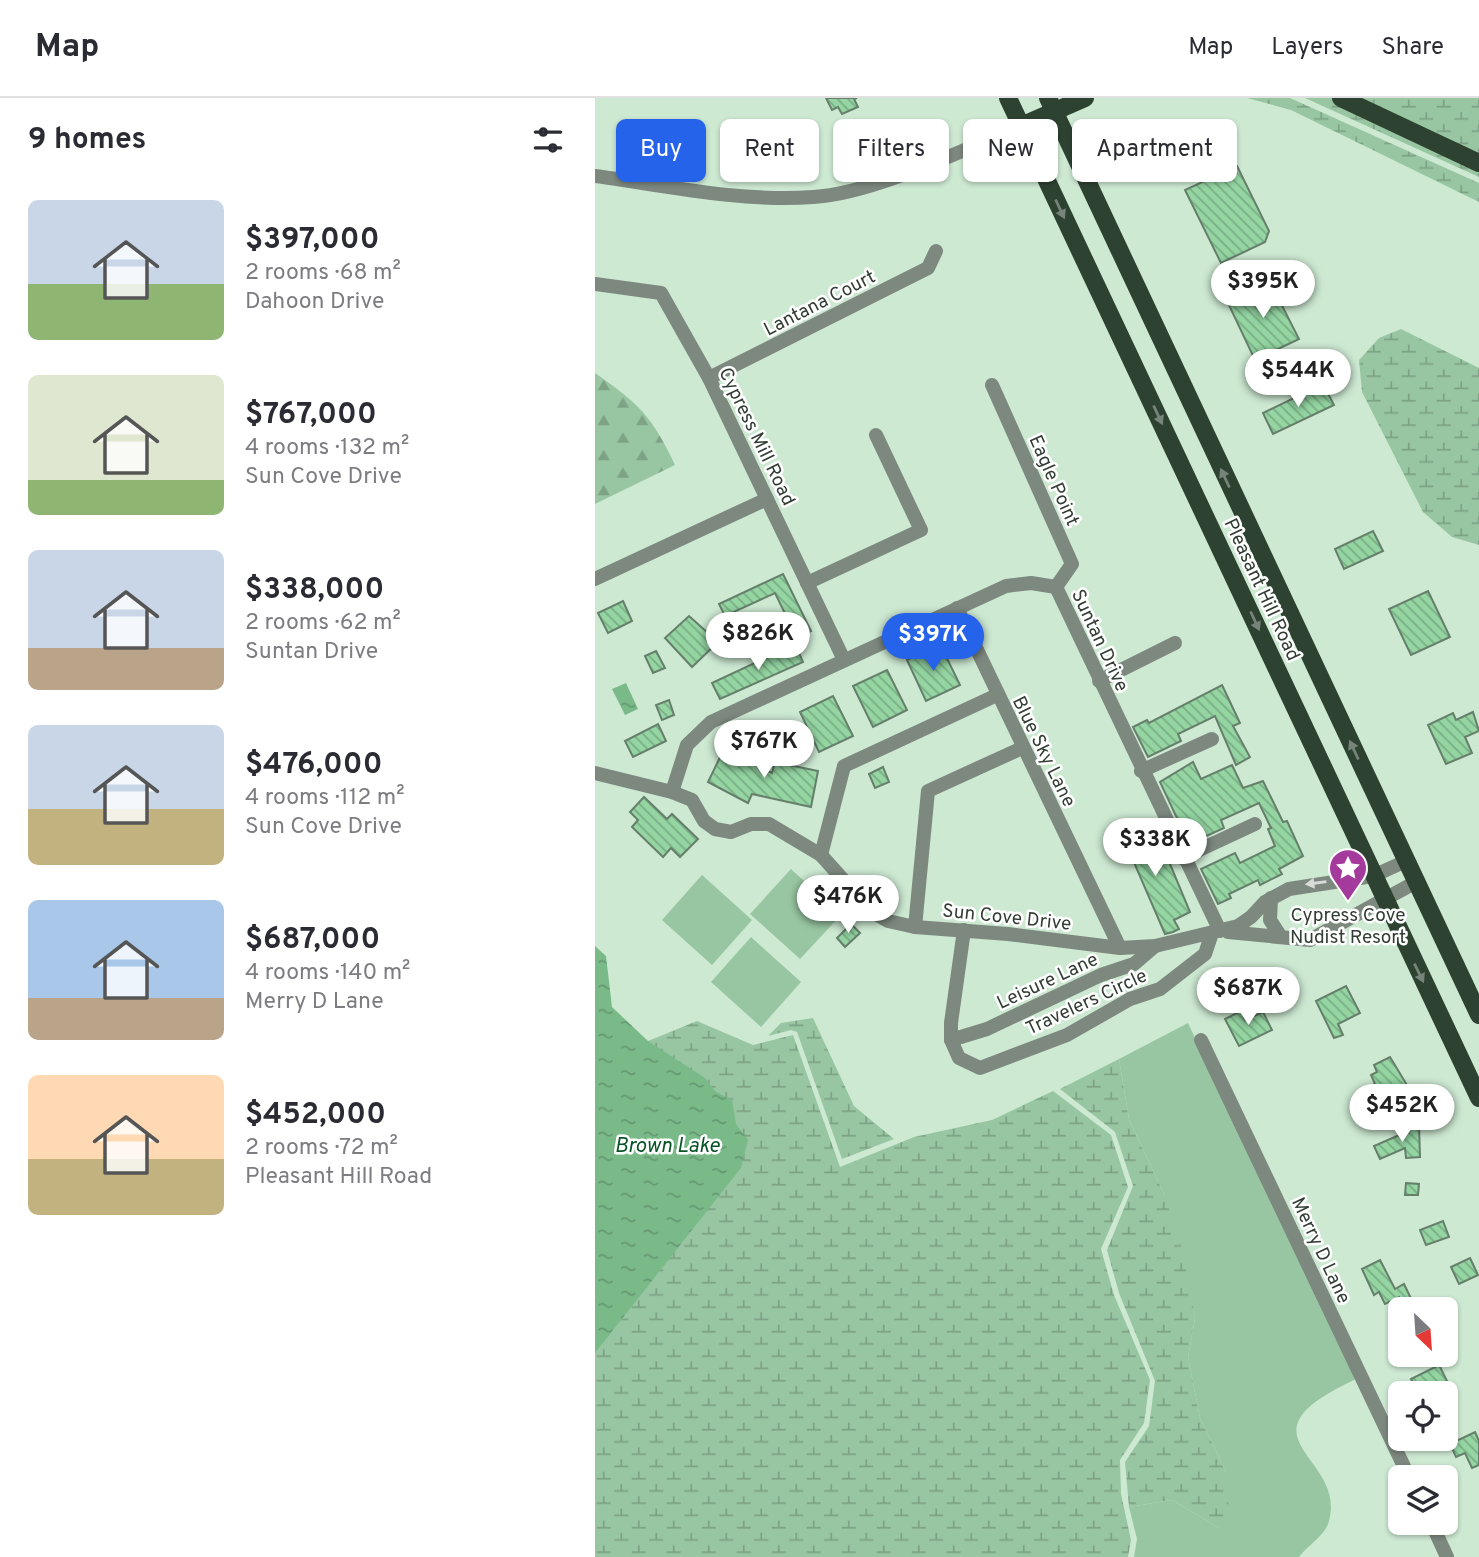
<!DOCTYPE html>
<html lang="en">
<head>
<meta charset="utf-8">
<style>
	:root { --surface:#fff; --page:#f2f2f3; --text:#2b2b33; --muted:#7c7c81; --line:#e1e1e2; --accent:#2563eb }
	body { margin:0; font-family:Overpass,sans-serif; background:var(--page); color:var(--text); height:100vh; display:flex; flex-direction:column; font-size:26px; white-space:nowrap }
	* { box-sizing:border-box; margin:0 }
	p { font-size:23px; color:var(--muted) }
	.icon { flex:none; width:38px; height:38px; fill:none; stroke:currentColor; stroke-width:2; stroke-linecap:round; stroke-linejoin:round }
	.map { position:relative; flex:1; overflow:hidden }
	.sheet { display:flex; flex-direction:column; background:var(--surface); width:595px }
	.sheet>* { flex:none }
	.top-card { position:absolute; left:21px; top:21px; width:665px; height:63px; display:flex; gap:14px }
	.needle { width:46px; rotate:155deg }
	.buttons { position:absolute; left:793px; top:1199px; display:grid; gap:14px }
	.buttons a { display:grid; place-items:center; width:70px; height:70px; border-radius:10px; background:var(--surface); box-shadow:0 2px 5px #0004; font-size:35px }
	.price { position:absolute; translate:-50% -60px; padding:0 16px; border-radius:24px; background:#fff; color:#222; font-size:23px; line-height:46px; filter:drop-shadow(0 2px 4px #0008) }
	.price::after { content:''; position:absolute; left:50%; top:42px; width:21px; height:16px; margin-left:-10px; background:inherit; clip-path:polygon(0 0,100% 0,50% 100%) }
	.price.on { background:var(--accent); color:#fff }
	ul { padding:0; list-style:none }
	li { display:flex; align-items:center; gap:21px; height:175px; padding:0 28px }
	li span { display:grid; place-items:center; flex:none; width:196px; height:140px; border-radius:10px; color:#555 }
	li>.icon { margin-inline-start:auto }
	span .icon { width:84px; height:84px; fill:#fffc; stroke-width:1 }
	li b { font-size:30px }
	h2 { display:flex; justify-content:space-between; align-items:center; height:84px; padding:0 28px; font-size:30px }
	.chip { padding:0 24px; border-radius:10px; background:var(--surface); box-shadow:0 2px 5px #0004; font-size:24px; line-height:63px }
	.chip.on { background:var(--accent); color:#fff }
	header { display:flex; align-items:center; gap:42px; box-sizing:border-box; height:98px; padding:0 35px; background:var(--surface); border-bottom:2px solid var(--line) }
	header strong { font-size:33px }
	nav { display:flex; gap:38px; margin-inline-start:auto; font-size:24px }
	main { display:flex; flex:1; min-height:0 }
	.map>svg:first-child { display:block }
	.green { fill:#98c6a2 }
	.forest { fill:url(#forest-firs) }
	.wetland { fill:url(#wetland-marsh) }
	.water { fill:url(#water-ripples) }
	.building { fill:url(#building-back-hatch); stroke:#667f6b; stroke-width:2 }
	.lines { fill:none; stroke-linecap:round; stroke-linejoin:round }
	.minor { stroke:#7d887f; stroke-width:14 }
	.major { stroke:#2e4232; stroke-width:18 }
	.oneway { fill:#77847a }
	.oneway2 { fill:#d8dbd9 }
	.labels { text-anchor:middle; stroke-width:5; stroke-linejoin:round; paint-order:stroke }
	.street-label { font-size:19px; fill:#323d34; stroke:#fff }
	.poi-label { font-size:19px; fill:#323d34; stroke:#fff }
	.water-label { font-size:21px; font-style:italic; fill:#095427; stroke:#fff }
</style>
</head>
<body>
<header>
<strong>Map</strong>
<nav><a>Map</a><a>Layers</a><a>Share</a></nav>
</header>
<main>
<section class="sheet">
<h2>9 homes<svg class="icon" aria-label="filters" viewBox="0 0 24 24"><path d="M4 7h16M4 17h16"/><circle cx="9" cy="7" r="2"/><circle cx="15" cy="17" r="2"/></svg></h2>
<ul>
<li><span style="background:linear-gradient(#c9d6e8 60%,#8fb573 0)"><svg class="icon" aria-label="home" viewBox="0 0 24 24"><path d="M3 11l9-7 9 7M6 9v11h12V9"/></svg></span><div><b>$397,000</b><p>2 rooms · 68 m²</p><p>Dahoon Drive</p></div></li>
<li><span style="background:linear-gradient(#dfe7d0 75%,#8fb573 0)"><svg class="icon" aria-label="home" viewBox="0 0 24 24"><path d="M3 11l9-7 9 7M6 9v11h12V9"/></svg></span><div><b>$767,000</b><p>4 rooms · 132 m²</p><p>Sun Cove Drive</p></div></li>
<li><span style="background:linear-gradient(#c9d6e8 70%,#b9a48a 0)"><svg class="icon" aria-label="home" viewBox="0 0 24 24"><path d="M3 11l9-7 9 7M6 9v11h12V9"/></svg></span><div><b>$338,000</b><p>2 rooms · 62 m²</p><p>Suntan Drive</p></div></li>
<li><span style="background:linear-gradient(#c9d6e8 60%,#c2b280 0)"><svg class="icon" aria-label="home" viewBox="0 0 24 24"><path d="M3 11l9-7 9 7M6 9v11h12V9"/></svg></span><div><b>$476,000</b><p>4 rooms · 112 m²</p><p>Sun Cove Drive</p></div></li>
<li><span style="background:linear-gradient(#a9c7e8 70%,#b9a48a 0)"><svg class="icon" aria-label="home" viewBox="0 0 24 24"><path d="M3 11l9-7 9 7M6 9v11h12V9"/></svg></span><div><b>$687,000</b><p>4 rooms · 140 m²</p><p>Merry D Lane</p></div></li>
<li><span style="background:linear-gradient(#ffd9b3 60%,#c2b280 0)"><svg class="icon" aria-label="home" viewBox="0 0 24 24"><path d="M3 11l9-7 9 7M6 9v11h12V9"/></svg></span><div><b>$452,000</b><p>2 rooms · 72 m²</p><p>Pleasant Hill Road</p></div></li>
</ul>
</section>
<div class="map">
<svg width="884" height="1459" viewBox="0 0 884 1459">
	<defs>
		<pattern id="forest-firs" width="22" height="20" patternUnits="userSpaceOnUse" patternTransform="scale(1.75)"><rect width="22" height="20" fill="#98c6a2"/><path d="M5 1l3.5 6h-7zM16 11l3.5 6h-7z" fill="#7da285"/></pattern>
		<pattern id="wetland-marsh" width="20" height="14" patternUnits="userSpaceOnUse" patternTransform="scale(1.75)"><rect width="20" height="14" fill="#98c6a2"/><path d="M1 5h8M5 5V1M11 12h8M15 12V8" fill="none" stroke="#7da285"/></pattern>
		<pattern id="water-ripples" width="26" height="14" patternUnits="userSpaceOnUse" patternTransform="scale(1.75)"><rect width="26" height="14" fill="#7aba89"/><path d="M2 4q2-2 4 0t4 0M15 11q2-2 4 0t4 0" fill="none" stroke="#659871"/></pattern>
		<pattern id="building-back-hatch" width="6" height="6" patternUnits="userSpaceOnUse" patternTransform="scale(1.75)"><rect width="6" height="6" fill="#94d5a2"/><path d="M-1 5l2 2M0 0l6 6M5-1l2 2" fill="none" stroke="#79ae85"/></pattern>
	</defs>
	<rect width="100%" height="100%" fill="#cde9d2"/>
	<g class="green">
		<polygon points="196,771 246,817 205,861 155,816"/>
		<polygon points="107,777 157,822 117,867 67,822"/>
		<polygon points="156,839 206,884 166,929 116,884"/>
		<path d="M 593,925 L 761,1281 C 632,1341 756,1357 733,1426 C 728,1439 712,1448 704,1459 L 539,1459 L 542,1441 L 534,1409 L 577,1402 L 624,1430 L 631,1374 L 605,1320 L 593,1259 L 600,1220 L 569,1096 L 534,1021 L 524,961 Z"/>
	</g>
	<path class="forest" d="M 0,275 C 45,307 56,317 80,367 L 0,406 Z"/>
	<g class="wetland">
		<polygon points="652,0 695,0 884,85 884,104 696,12"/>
		<polygon points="710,0 884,0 884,79"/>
		<polygon points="806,231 884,270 884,447 857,439 828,414 767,294 764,262 784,240"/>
		<polygon points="218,920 259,1008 299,1041 247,1061 202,934 196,932 173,938 186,925"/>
		<polygon points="102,923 158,947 198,937 245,1069 319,1039 397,1022 458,993 516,1037 533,1089 506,1151 519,1197 555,1282 549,1325 525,1362 526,1396 536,1442 533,1459 0,1459 0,1083 53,943"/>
		<polygon points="524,961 534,1021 569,1096 588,1154 600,1220 593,1259 605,1320 631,1374 634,1412 624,1430 577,1402 534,1409 530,1364 554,1328 560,1283 524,1195 512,1152 538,1088 520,1034 465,991"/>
	</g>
	<g class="water">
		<path d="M 167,519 L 175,521 L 179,527 L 174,544 L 162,542 L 159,547 C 133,541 144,543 143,521 L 149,520 L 156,524 Z"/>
		<polygon points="31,585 43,611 30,617 17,591"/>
		<polygon points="0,848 11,858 17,909 53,943 110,980 121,994 137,1002 141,1026 153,1042 146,1070 0,1255"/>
	</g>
	<g class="building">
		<polygon points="231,0 262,0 259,1 263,9 247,16 243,9 237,12"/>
		<polygon points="642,68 674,133 670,144 626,165 590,92"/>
		<polygon points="674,182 704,241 660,262 632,203"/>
		<polygon points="728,286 739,307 678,336 668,315"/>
		<polygon points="778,433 788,453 749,471 740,451"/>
		<polygon points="188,476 216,533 202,540 180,495 130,518 124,506"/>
		<polygon points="833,493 855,539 816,557 794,511"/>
		<polygon points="28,503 37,523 13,535 3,515"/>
		<polygon points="94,518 123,544 97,569 70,540"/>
		<polygon points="200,546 208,564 125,601 117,585"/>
		<polygon points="345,546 365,587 331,603 312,562"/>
		<polygon points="61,553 70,570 58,575 50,558"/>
		<polygon points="292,572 312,612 278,629 258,588"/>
		<polygon points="627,587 645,625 638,628 655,659 641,667 620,618 583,636 586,643 553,659 538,629 552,622 554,625"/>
		<polygon points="238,598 258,638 224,654 205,614"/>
		<polygon points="74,602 79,617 67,622 61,607"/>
		<polygon points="878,614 884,633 870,639 877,655 851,666 833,627 858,615 861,622"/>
		<polygon points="63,626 71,643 38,659 30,643"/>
		<polygon points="129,651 177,675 180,664 223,673 216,709 157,696 153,705 113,684"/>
		<polygon points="598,664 606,681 637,667 648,690 668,683 688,724 692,723 708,758 684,771 687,776 665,787 663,782 634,796 636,800 623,806 606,771 640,755 645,765 680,748 673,731 676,730 664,705 626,722 629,730 594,746 565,684"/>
		<polygon points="288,669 294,684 280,690 274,676"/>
		<polygon points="49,699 72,721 77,716 103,741 85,759 76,750 68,759 37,729 43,722 35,714"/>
		<polygon points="544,725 561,759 570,754 595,814 579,822 584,831 578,834 570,836 538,762 534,764 521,737"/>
		<polygon points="256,826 265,835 250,849 242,840"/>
		<polygon points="751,888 765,915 743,926 748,937 739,940 721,903"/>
		<polygon points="646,913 650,922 668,914 677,932 644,948 630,921"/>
		<polygon points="795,959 821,1002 788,1019 773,989 780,986 776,977 782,974 779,967"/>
		<polygon points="824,1027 825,1059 811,1060 810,1050 785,1061 779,1048 809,1035 809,1028"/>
		<polygon points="811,1085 824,1086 823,1097 810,1097"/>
		<polygon points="848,1123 854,1139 831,1147 825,1132"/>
		<polygon points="875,1160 883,1177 864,1186 856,1169"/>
		<polygon points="785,1162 800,1191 809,1186 821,1211 811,1211 804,1199 790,1206 784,1194 779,1197 767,1171"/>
		<polygon points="844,1267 858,1295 822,1295 816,1281"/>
		<polygon points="880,1334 884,1343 884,1367 877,1370 870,1355 861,1359 855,1346"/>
	</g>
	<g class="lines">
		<g class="minor">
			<path d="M 0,78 C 72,88 145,104 218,99 C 277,96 370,51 426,28"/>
			<polyline points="0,186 66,195 114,280 249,562"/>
			<polyline points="114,280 333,170 341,153"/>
			<polyline points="397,287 477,466 461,489"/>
			<polyline points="0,481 172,401"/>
			<polyline points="212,485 326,432 281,337"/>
			<polyline points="461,489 625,833"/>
			<polyline points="362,510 525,850"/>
			<polyline points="504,583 580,545"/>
			<polyline points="546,673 617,641"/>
			<polyline points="0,675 77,694 97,702 109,723 120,731 136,734 156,726 174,726 226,757 277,814 293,823 320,829 413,836 525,850 560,848 643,828 656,819 670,804 694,791 778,778 811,763"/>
			<polyline points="77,694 92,647 116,624 411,488 436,485 461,489"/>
			<polyline points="226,757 249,668 402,597"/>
			<polyline points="587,760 660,726"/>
			<polyline points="676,800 675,822 686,839"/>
			<polyline points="320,829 333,693 427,650"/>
			<polyline points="369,832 356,925 356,942 364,960 385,970 472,937 535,901 565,891 610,856 617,835"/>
			<polyline points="633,834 715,842 821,784"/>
			<polyline points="356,942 392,931 506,877 539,866 560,848"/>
			<polyline points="606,942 814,1379"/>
			<polyline points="836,1424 852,1459"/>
		</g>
		<g class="major">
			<polyline points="413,0 884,1000"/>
			<polyline points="453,0 884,917"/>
			<polyline points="746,0 884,65"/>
			<polyline points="426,28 490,0"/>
		</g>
	</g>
	<defs><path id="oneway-solid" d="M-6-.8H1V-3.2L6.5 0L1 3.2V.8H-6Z" transform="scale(1.75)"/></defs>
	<g class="oneway">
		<use href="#oneway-solid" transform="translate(465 111) rotate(65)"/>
		<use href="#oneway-solid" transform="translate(563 317) rotate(65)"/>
		<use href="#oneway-solid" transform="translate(630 380) rotate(-115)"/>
		<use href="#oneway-solid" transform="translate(660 523) rotate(65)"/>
		<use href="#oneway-solid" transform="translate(759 652) rotate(-115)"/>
		<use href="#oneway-solid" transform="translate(824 875) rotate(64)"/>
	</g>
	<use class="oneway2" href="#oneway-solid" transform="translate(721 785) rotate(172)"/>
	<defs>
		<symbol id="sight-pin" viewBox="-11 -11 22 30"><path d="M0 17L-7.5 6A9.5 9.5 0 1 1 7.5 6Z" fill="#a43b9c" stroke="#fff"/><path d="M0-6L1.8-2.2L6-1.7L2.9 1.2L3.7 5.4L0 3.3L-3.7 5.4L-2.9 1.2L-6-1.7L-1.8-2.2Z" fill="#fff"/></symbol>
	</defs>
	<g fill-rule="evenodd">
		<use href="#sight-pin" x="731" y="748" width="44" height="60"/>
	</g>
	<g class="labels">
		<g class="street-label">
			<text transform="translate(224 204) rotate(-27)" y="7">Lantana Court</text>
			<text transform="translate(163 338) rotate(64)" y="7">Cypress Mill Road</text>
			<text transform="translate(460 382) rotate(66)" y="7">Eagle Point</text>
			<text transform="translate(668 491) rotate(65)" y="7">Pleasant Hill Road</text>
			<text transform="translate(506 542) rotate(65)" y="7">Suntan Drive</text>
			<text transform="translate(450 653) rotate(64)" y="7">Blue Sky Lane</text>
			<text transform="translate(412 818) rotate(6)" y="7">Sun Cove Drive</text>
			<text transform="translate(452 882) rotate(-25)" y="7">Leisure Lane</text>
			<text transform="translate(491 903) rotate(-25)" y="7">Travelers Circle</text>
			<text transform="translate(727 1152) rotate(65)" y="7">Merry D Lane</text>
		</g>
		<g class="poi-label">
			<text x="753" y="823">Cypress Cove<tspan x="753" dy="22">Nudist Resort</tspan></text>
		</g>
		<g class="water-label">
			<text x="72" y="1054">Brown Lake</text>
		</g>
	</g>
</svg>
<div class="buttons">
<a><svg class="needle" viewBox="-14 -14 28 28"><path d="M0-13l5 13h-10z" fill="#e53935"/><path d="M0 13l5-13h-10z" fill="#7c7c81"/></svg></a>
<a><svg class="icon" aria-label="locate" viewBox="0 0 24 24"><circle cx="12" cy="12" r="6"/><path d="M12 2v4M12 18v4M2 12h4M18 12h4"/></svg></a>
<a><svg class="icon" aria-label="layers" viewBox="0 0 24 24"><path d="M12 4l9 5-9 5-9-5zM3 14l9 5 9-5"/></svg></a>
</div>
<b class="price" style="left:668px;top:222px">$395K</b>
<b class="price" style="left:703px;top:311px">$544K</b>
<b class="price" style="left:163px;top:574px">$826K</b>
<b class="price on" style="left:338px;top:575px">$397K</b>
<b class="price" style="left:169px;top:682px">$767K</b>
<b class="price" style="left:560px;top:780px">$338K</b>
<b class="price" style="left:253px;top:837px">$476K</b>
<b class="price" style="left:653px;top:929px">$687K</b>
<b class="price" style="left:807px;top:1046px">$452K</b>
<div class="top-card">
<a class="chip on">Buy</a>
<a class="chip">Rent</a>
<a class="chip">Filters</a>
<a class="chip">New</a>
<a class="chip">Apartment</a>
</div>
</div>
</main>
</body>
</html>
